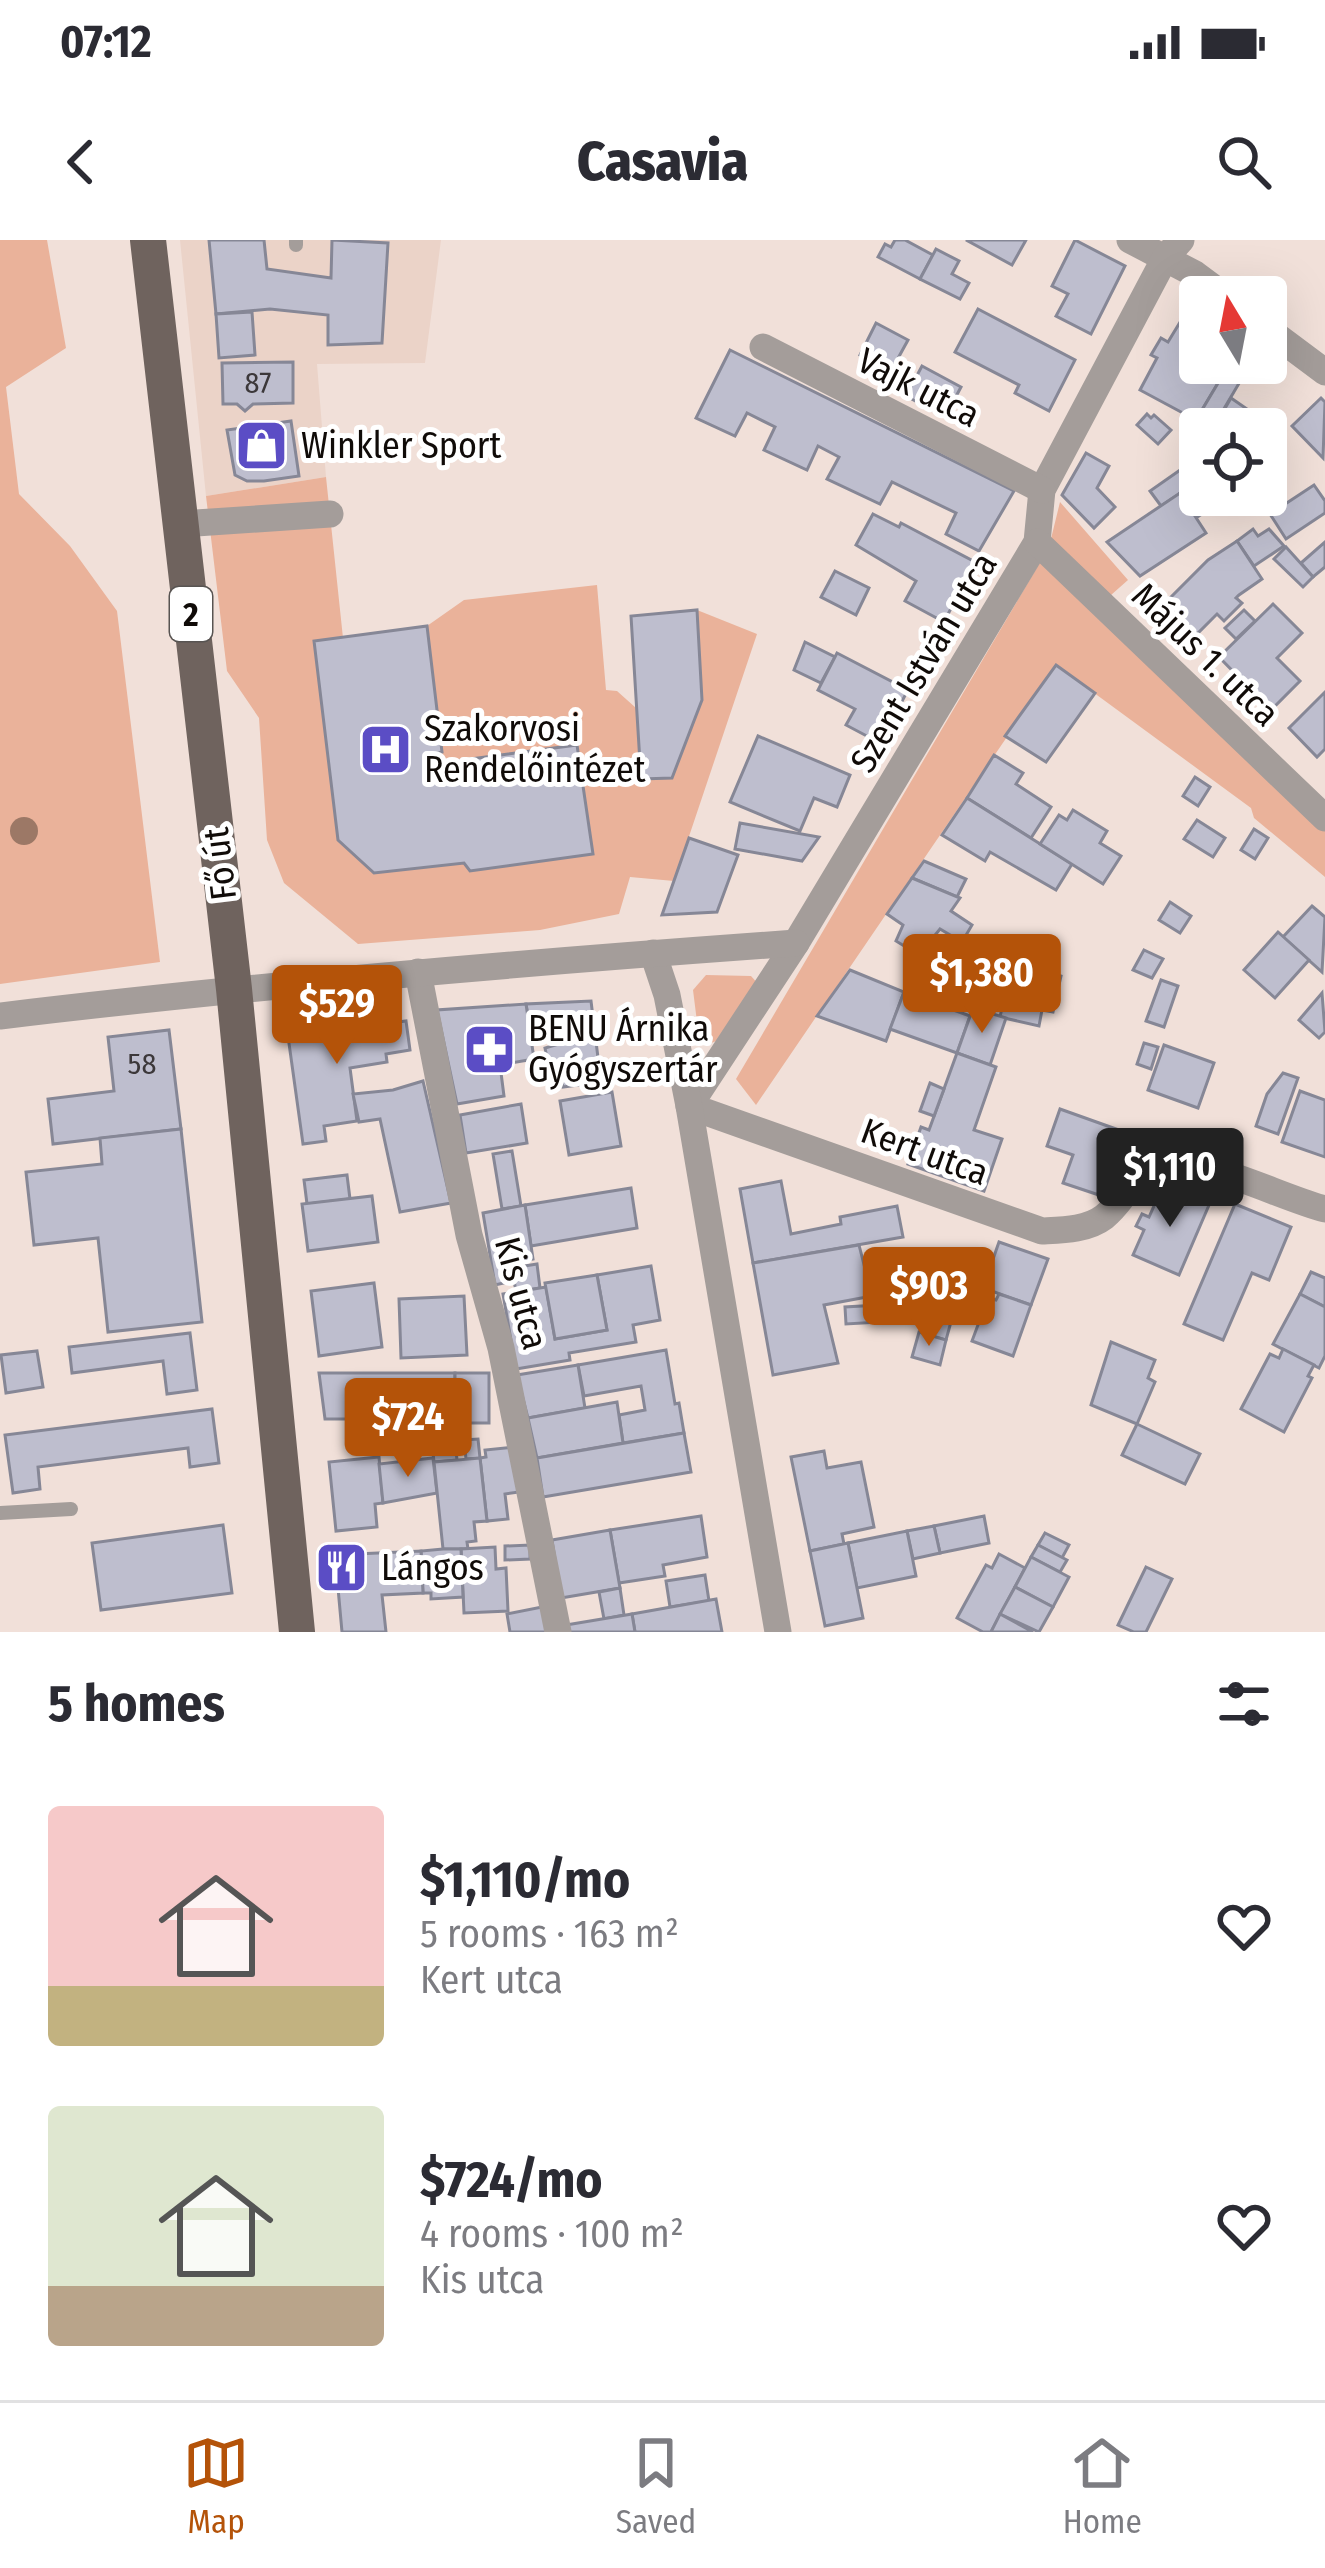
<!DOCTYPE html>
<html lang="en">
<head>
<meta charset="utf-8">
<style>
	:root { --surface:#fff; --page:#f2f2f3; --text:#2b2b33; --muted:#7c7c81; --line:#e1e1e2; --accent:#b45309 }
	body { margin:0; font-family:"Fira Sans Condensed",sans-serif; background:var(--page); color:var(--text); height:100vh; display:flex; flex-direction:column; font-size:45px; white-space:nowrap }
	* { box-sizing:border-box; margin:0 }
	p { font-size:39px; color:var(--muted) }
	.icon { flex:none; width:66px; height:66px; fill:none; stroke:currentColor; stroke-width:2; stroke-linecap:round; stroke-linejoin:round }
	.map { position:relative; height:1392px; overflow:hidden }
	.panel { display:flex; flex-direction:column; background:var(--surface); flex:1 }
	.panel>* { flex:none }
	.needle { width:78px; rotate:350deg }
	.controls { position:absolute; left:1179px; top:36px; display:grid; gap:24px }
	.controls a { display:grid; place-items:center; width:108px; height:108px; border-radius:12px; background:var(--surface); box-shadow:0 12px 48px #0002; font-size:60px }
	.price { position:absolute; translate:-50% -102px; padding:0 27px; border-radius:12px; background:var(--accent); color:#fff; font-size:39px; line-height:78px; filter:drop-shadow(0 3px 6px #0008) }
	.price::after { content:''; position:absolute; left:50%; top:72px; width:36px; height:27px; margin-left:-18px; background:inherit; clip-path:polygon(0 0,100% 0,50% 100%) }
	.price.selected { background:#222; color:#fff }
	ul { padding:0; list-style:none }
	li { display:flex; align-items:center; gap:36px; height:300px; padding:0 48px }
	li span { display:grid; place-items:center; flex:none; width:336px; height:240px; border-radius:12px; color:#555 }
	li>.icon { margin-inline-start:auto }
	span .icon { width:144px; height:144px; fill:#fffc; stroke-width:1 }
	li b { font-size:51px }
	h2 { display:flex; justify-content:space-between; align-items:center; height:144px; padding:0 48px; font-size:51px }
	.status { display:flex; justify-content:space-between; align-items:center; height:84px; padding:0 60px; background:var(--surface); direction:ltr }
	.status svg { height:33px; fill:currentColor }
	header { display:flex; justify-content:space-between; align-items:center; height:156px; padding:0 48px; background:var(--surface); font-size:54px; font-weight:800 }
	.tab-bar { display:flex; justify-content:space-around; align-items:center; height:168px; border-top:3px solid var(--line); background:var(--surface); font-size:33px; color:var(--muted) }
	.tab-bar a { display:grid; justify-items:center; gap:6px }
	.tab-bar .selected { color:var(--accent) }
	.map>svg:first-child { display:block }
	.built { fill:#ebd3c8 }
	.green { fill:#eab29a }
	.building { fill:#bebece; stroke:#868796; stroke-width:3 }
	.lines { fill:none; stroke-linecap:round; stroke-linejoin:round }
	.service { stroke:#a49d9a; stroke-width:14 }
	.minor { stroke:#a49d9a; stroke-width:27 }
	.primary { stroke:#6f635e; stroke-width:36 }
	.tree { fill:#9c7866 }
	.labels { text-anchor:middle; stroke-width:10; stroke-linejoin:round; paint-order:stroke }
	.number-label { font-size:30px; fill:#3c383a }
	.shield { fill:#fff; stroke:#585452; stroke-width:3 }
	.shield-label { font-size:33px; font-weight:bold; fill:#100b08 }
	.street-label { font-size:36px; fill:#100b08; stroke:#fff }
	.poi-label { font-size:36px; fill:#100b08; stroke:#fff; text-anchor:start }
</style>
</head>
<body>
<div class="status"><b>07:12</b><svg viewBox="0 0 49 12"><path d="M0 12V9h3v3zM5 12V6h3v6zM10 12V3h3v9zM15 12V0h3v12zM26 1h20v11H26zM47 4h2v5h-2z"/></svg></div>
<header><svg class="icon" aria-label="back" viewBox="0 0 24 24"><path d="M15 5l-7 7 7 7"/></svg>Casavia<svg class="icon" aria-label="search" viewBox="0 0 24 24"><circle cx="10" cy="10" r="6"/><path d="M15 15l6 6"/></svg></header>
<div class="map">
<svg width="1325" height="1392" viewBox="0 0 1325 1392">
	<rect width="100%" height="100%" fill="#f1e0d9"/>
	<polygon class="built" points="180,0 441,0 425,123 317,124 326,237 206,256"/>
	<g class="green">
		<polygon points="0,0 47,0 66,108 6,147 19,254 70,306 117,371 160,722 0,744"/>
		<polygon points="326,237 343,398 314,402 338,600 374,633 464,623 471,631 593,614 576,505 455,522 457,534 444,536 436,530 434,514 442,512 427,386 464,360 597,345 606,450 617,451 636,468 642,539 672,537 702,460 697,370 757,394 674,641 630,637 619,674 540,690 358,704 284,643 267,600 259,478 227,431 206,256"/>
		<polygon points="1060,262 1128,340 1102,363 1325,591 1325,637 1254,578 1251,568 1056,425 756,865 736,839 1049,307"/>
		<polygon points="706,735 751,736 759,745 722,799 711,803 699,798 693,750"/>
	</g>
	<g class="building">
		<polygon points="209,0 264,0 267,29 331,38 332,0 388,3 382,103 328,105 328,75 270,69 216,74"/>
		<polygon points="895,0 905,0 933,15 920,39 878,17 885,4 891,7"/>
		<polygon points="966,0 1026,0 1012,25"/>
		<polygon points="1075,0 1125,26 1091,94 1056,76 1068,54 1052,46"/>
		<polygon points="936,9 959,21 952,34 969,43 960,59 920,39"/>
		<polygon points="978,69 1075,120 1049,171 1015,153 1019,145 955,112"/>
		<polygon points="252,72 255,115 219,118 216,74"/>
		<polygon points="1185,74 1200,82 1200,123 1230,123 1196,180 1140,150 1157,118 1151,115 1161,98 1168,102"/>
		<polygon points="876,83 908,100 891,131 860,115"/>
		<polygon points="730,110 1014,251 979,311 946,294 956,273 892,242 880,264 827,239 839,217 818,206 807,230 764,210 775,187 747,173 735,196 696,178"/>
		<polygon points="293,122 293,163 253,164 245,171 237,164 223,164 222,123"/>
		<polygon points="1230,123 1251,123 1212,189 1196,180"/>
		<polygon points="922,126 961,147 945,177 906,156"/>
		<polygon points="1231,158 1260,178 1253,187 1250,182 1241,189 1213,189"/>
		<polygon points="1321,158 1325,162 1323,218 1292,186"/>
		<polygon points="1147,174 1151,178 1154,175 1171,190 1158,204 1137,185"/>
		<polygon points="291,181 299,236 264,241 247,241 235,235 227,190"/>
		<polygon points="1086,213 1109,226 1097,248 1115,267 1094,288 1062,255"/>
		<polygon points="1183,228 1197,242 1161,266 1150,251"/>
		<polygon points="1200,240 1200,255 1226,258 1196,278 1180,253"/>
		<polygon points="1314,245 1325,261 1325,273 1286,299 1270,274"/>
		<polygon points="1180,253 1206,293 1140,336 1107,302"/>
		<polygon points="873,274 899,287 901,283 975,322 944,382 905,361 916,341 856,305"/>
		<polygon points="1253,289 1258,296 1269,289 1284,306 1254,326 1237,301"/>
		<polygon points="1237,301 1262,339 1239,355 1236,358 1242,363 1224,381 1217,374 1197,394 1166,362 1208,320"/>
		<polygon points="1325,302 1325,327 1313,337 1301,323"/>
		<polygon points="1286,307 1313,337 1303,347 1274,319"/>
		<polygon points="835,331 869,348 856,375 821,357"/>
		<polygon points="1273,364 1302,393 1277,418 1300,441 1271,470 1219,417"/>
		<polygon points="697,370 702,460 672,538 641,539 631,376"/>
		<polygon points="1244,370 1255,381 1236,399 1225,388"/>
		<polygon points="427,386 442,512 434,514 436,530 444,536 457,534 455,521 577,505 593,614 470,631 464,623 374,633 338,600 314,401"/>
		<polygon points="805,402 835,417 821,443 794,430"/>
		<polygon points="837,413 908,450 880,503 846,485 855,469 818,450"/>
		<polygon points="1056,425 1095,453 1046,522 1005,496"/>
		<polygon points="1325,452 1325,509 1317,517 1289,488"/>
		<polygon points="758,496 850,535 837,567 814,558 800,591 730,562"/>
		<polygon points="994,515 1023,533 1016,544 1051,567 1031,598 967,558"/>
		<polygon points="1195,537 1210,547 1198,566 1183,556"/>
		<polygon points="967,558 1072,624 1056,650 990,612 985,621 942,595"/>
		<polygon points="1073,570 1107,591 1100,603 1121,616 1103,644 1040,604 1059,575 1067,580"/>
		<polygon points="1197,580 1225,598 1213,617 1184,599"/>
		<polygon points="740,583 819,597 802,621 735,609"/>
		<polygon points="1254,589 1268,598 1255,619 1241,610"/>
		<polygon points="689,598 738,615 717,672 662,675"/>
		<polygon points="924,621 966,639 957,657 912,638"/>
		<polygon points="912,638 960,658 951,671 972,685 962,702 940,689 919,715 896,701 903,685 887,674"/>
		<polygon points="1170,662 1191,676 1180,693 1159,680"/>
		<polygon points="1312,666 1325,677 1322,732 1283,697"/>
		<polygon points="1278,692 1309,720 1275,758 1244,730"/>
		<polygon points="1144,710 1163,719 1152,738 1133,730"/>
		<polygon points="1013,719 1052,727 1051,733 1061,736 1053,772 1042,770 1039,786 1000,777"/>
		<polygon points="850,730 904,752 886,801 817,776"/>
		<polygon points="936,732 972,745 962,773 926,760"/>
		<polygon points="1161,740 1178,746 1164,787 1146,781"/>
		<polygon points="904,752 970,776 957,813 890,789"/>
		<polygon points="1322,753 1325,792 1319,798 1299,780"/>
		<polygon points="591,761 601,842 563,847 560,832 550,833 545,808 576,799 574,793 532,799 526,764"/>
		<polygon points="526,764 534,819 500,825 504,856 457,864 437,770"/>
		<polygon points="973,768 1006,778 990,825 957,813"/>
		<polygon points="380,776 382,784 406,781 410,810 386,814 387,822 350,828 357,881 324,886 326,901 303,904 287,789"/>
		<polygon points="169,790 181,889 53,904 48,859 114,851 108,797"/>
		<polygon points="1144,803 1158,807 1151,829 1137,824"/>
		<polygon points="1164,805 1214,823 1198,868 1148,850"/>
		<polygon points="957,813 996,827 974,890 1002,899 984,951 908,924 921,887 929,890"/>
		<polygon points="1283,833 1298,838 1278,894 1256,886 1267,854"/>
		<polygon points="423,841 451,963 400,972 380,879 359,882 353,854 393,850"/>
		<polygon points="930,843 944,849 934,876 920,871"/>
		<polygon points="1300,851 1325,860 1325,917 1282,902"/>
		<polygon points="612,852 621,906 569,915 560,861"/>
		<polygon points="521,864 527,903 466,913 460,875"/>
		<polygon points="1060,869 1116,889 1112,899 1118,901 1099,955 1063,943 1073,915 1047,906"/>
		<polygon points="181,889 202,1082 108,1092 98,998 34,1005 26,932 102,924 100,898"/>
		<polygon points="512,911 521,966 502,969 493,914"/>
		<polygon points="347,935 350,959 307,964 304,940"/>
		<polygon points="781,941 791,994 841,984 840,977 897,966 903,997 753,1023 740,949"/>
		<polygon points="1163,946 1209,965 1179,1035 1133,1015 1144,990 1136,986 1142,974 1149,977"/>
		<polygon points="631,948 637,988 531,1006 525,965"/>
		<polygon points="372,956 378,1002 308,1011 302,964"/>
		<polygon points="1235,964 1291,987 1269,1040 1252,1033 1223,1100 1184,1084"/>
		<polygon points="525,965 533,1019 505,1024 508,1042 495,1045 483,973"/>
		<polygon points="999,1002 1048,1019 1031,1065 983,1048"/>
		<polygon points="859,1005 872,1056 824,1065 838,1123 773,1135 753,1023"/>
		<polygon points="944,1010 967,1020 957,1043 963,1046 957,1061 928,1049"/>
		<polygon points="537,1024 540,1048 516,1052 512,1028"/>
		<polygon points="651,1026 660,1080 633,1085 636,1102 569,1113 570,1120 516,1129 503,1054 546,1047 555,1099 607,1090 597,1035"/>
		<polygon points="1311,1032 1325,1038 1325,1067 1300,1054"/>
		<polygon points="597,1035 607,1090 555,1099 545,1043"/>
		<polygon points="374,1043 382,1107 319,1116 311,1051"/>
		<polygon points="999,1054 1031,1065 1013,1116 972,1101 988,1058 996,1060"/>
		<polygon points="1300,1054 1325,1067 1325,1116 1319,1128 1273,1104"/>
		<polygon points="464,1056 467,1115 401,1118 399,1059"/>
		<polygon points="931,1062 932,1079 846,1084 845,1067"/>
		<polygon points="936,1066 954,1071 946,1100 928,1095"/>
		<polygon points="919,1092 946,1100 940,1125 912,1117"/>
		<polygon points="190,1093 197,1150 167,1154 163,1121 72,1133 69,1107"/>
		<polygon points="1111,1102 1155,1120 1148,1138 1155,1142 1137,1184 1091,1165"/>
		<polygon points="1283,1109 1314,1125 1308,1136 1312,1138 1284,1192 1241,1169 1270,1114 1279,1118"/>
		<polygon points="666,1110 675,1164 679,1163 684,1193 623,1203 619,1175 645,1170 641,1146 584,1156 578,1125"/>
		<polygon points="37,1111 43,1147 6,1153 1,1115"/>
		<polygon points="578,1125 585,1168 528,1178 517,1135"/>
		<polygon points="319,1133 455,1133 455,1179 325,1179"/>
		<rect x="455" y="1133" width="34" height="50"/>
		<polygon points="617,1162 623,1203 537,1218 528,1178"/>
		<polygon points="212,1169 219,1223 190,1227 188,1208 38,1227 40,1249 13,1253 5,1195"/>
		<polygon points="1137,1184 1200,1214 1185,1244 1122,1215"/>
		<polygon points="454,1193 457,1220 434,1222 431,1195"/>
		<polygon points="684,1193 691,1232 543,1257 537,1218"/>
		<polygon points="478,1199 480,1218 466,1219 464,1200"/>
		<polygon points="515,1207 519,1252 505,1254 508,1279 487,1281 480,1218 486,1217 485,1210"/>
		<polygon points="824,1211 827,1228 861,1222 874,1287 842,1294 844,1304 810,1311 791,1217"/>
		<polygon points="379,1217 383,1263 375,1264 377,1287 336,1291 329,1222"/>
		<polygon points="433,1218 437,1253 383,1263 379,1224"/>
		<polygon points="480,1218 487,1281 474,1282 476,1301 467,1302 468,1309 443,1309 434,1222"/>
		<polygon points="701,1276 707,1317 663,1325 665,1336 619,1343 610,1290"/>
		<polygon points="984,1276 989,1303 940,1313 934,1286"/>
		<polygon points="223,1285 232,1353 101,1370 92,1303"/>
		<polygon points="934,1286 940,1313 913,1319 907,1291"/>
		<polygon points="610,1290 620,1348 561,1358 552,1300"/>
		<polygon points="907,1291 916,1336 857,1348 848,1303"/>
		<polygon points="1045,1293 1069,1305 1062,1318 1038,1305"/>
		<polygon points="848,1303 863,1378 825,1386 810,1311"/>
		<polygon points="530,1305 530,1319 505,1320 505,1306"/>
		<polygon points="1038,1305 1067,1320 1060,1332 1031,1317"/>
		<polygon points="495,1307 496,1329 506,1328 508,1371 464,1373 461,1309"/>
		<polygon points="443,1309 461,1309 463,1357 431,1359 431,1353 423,1353 421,1311"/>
		<polygon points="421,1311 423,1353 382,1355 386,1392 342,1392 335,1315"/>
		<polygon points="999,1314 1025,1328 991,1392 983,1392 957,1378 986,1325 992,1328"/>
		<polygon points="1031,1317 1069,1337 1053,1367 1015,1347"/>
		<polygon points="1146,1327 1172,1339 1146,1392 1134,1392 1118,1385"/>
		<polygon points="705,1335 709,1361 670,1367 666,1341"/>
		<polygon points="1015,1347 1053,1367 1039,1392 1000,1374"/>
		<polygon points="620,1348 624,1375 604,1379 599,1352"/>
		<polygon points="716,1359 722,1392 635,1392 632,1374"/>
		<polygon points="542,1367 547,1392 510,1392 507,1374"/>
		<polygon points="632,1374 635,1392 567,1392 566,1385"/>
		<polygon points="1000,1374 1033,1392 991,1392"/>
	</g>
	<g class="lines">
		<g class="service">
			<polyline points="296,0 296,5"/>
			<polyline points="0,1273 71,1269"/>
		</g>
		<g class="minor">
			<polyline points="1130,0 1195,34 1226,57"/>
			<path d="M 1181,0 L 1165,18 L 1042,250 L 1037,302 L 796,703 L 689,866 L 1042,991 C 1062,990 1087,990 1104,977 C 1126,960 1134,928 1165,924 C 1206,918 1282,958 1325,969"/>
			<polyline points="1266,88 1325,132"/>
			<polyline points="763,107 1042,250"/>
			<polyline points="181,284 330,274"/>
			<polyline points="1037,302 1325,578"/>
			<polyline points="653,713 667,755 689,866 778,1392"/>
			<polyline points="418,732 469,995 501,1108 558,1392"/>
			<path d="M 0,776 C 265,744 530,722 796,703"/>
		</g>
		<polyline class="primary" points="148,0 234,749 297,1392"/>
	</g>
	<circle class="tree" cx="24" cy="591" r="14"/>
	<defs>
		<symbol id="shop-square" viewBox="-11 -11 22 22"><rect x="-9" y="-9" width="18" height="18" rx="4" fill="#5b4dc5" stroke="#fff"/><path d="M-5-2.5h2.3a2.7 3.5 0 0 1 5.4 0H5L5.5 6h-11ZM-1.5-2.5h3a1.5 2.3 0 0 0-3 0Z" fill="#fff"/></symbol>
		<symbol id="hospital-square" viewBox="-11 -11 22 22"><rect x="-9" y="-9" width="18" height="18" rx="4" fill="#5b4dc5" stroke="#fff"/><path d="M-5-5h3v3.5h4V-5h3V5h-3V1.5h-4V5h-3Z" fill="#fff"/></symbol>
		<symbol id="pharmacy-square" viewBox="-11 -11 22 22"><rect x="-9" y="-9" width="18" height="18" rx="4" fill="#5b4dc5" stroke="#fff"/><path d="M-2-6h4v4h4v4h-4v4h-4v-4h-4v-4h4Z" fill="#fff"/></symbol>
		<symbol id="restaurant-square" viewBox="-11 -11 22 22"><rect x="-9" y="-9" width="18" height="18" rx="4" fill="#5b4dc5" stroke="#fff"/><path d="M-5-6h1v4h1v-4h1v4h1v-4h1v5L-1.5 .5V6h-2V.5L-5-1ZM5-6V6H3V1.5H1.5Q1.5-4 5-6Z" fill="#fff"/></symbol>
	</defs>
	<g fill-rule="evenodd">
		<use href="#shop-square" x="232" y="176" width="59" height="59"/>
		<use href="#hospital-square" x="356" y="480" width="59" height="59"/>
		<use href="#pharmacy-square" x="460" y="780" width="59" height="59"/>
		<use href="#restaurant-square" x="312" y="1298" width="59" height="59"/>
	</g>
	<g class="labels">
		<g class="number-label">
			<text x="258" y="153">87</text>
			<text x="142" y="834">58</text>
		</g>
		<rect class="shield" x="170" y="347" width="42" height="54" rx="9"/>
		<g class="shield-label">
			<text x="191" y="386">2</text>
		</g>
		<g class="street-label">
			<text transform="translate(919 147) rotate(27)" y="13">Vajk utca</text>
			<text transform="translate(1206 414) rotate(44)" y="13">Május 1. utca</text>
			<text transform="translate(923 422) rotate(-59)" y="13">Szent István utca</text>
			<text transform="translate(219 624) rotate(-97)" y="13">Fő út</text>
			<text transform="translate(925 911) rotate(20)" y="13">Kert utca</text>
			<text transform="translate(522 1053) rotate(75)" y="13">Kis utca</text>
		</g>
		<g class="poi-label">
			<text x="301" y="218">Winkler Sport</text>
			<text x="424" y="501">Szakorvosi<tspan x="424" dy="41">Rendelőintézet</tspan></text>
			<text x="528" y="801">BENU Árnika<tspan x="528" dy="41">Gyógyszertár</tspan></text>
			<text x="381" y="1340">Lángos</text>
		</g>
	</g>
</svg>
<div class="controls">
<a><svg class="needle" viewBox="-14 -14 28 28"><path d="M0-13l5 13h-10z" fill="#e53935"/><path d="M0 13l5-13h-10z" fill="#7c7c81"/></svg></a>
<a><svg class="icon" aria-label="locate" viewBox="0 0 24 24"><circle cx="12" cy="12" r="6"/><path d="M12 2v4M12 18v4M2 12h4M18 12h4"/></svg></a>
</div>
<b class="price" style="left:982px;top:796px">$1,380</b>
<b class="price" style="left:337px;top:827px">$529</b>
<b class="price selected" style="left:1170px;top:990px">$1,110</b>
<b class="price" style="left:929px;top:1109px">$903</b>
<b class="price" style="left:408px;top:1240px">$724</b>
</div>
<section class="panel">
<h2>5 homes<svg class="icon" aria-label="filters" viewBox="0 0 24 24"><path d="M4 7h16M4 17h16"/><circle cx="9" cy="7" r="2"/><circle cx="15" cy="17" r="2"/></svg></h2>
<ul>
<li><span style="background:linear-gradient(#f6c9c9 75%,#c2b280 0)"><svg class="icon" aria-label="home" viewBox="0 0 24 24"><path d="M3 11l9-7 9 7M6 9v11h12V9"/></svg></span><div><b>$1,110/mo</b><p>5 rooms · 163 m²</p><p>Kert utca</p></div><svg class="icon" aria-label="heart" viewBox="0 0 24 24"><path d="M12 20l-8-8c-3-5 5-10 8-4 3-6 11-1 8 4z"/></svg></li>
<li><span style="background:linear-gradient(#dfe7d0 75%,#b9a48a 0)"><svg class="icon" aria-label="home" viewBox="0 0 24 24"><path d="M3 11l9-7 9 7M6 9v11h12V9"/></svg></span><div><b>$724/mo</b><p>4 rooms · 100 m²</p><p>Kis utca</p></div><svg class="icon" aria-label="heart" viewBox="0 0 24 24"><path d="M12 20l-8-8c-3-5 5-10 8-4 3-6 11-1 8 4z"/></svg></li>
</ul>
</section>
<nav class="tab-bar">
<a class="selected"><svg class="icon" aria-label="map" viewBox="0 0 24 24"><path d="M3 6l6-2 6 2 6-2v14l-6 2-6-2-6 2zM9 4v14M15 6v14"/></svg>Map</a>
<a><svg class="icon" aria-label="saved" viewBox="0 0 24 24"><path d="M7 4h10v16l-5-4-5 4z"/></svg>Saved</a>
<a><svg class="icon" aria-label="home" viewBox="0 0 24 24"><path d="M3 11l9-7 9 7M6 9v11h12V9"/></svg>Home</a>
</nav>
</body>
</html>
